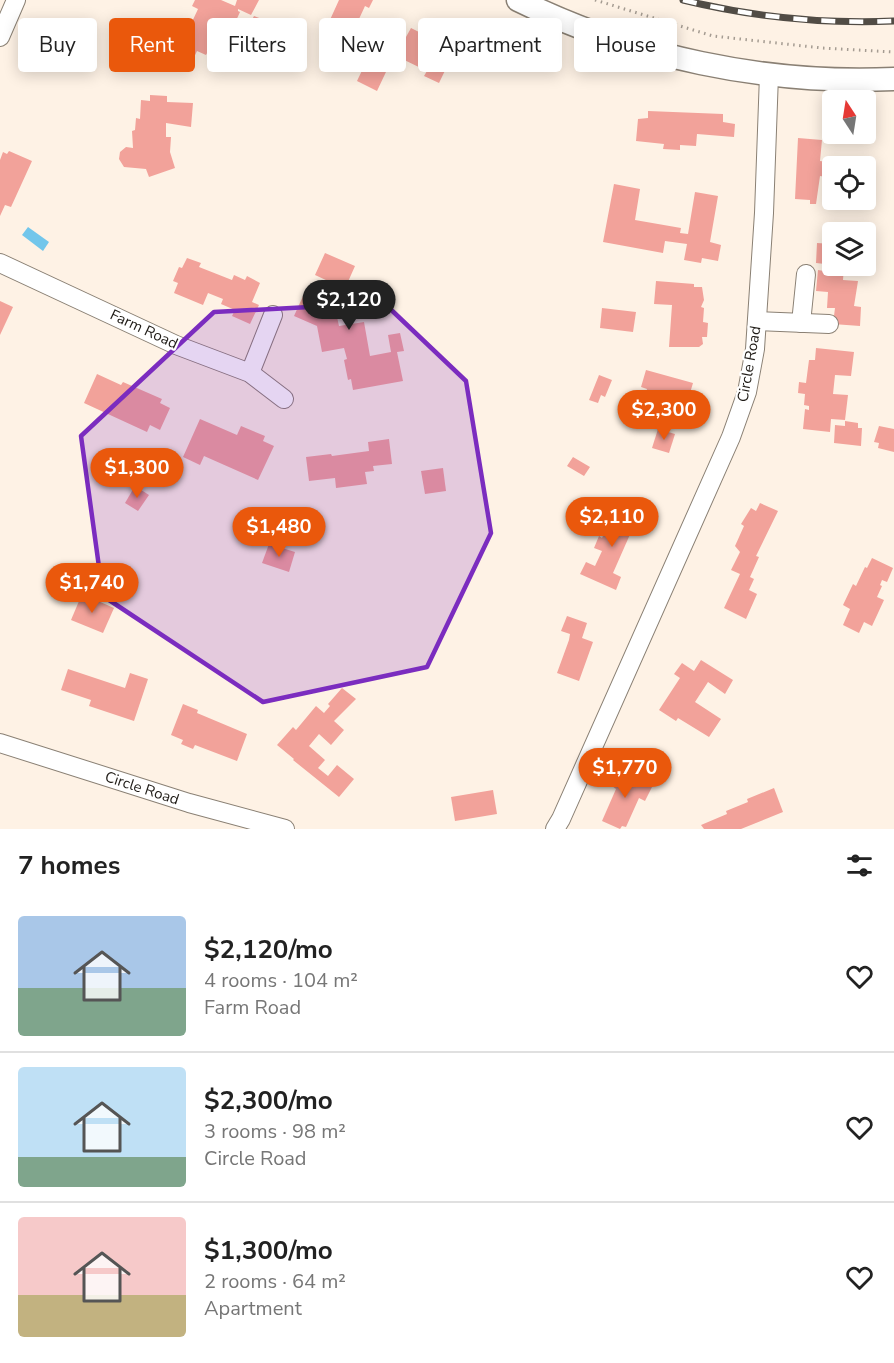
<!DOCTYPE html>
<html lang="en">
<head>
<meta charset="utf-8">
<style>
	:root { --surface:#fff; --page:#f6f6f6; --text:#222; --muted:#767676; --line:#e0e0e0; --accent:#ea580c }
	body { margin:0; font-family:"Nunito Sans",sans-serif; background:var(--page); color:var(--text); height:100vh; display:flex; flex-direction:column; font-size:22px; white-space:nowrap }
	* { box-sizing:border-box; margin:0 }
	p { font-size:20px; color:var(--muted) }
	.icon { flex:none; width:33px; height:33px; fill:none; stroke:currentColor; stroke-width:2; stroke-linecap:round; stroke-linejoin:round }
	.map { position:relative; height:829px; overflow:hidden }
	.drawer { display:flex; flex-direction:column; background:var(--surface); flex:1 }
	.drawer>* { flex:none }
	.banner { position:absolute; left:18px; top:18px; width:858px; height:54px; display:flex; gap:12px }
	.needle { width:39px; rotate:348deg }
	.fabs { position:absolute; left:822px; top:90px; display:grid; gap:12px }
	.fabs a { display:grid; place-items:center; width:54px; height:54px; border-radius:6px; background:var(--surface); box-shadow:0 3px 15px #0003; font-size:30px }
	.price { position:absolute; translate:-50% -51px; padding:0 14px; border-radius:21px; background:var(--accent); color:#fff; font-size:20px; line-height:39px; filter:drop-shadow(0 2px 3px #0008) }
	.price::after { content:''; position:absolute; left:50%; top:36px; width:18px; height:14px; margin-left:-9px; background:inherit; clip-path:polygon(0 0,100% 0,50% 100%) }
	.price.selected { background:#222; color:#fff }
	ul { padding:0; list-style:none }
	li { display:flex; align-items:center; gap:18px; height:150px; padding:0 18px }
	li+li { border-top:2px solid var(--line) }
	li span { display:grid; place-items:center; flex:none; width:168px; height:120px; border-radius:6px; color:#555 }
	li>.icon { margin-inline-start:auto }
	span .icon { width:72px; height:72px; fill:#fffc; stroke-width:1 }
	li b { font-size:26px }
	h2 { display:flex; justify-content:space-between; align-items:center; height:72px; padding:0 18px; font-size:26px }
	.tag { padding:0 21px; border-radius:6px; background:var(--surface); box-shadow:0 3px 15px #0003; font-size:21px; line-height:54px }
	.tag.selected { background:var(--accent); color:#fff }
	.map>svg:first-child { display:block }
	.water { fill:#72c6eb }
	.building { fill:#f2a29a }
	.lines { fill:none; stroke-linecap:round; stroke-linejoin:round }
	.minor-casing { stroke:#8a8074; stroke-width:20 }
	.major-casing { stroke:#8a8074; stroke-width:25 }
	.path { stroke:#a59c92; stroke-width:3; stroke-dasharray:1.5 4.5; stroke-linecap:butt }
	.minor { stroke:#fff; stroke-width:18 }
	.major { stroke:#fff; stroke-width:22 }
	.rail-casing { stroke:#514c45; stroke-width:7 }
	.rail { stroke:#fff; stroke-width:4.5; stroke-dasharray:14; stroke-linecap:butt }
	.marked { fill:#7b2cbf; fill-opacity:0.2; stroke:#7b2cbf; stroke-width:4.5; stroke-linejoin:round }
	.labels { text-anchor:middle; stroke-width:4.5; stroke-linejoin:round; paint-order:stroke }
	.street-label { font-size:15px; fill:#1f1b16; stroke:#fff }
</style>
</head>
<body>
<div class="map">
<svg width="894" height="829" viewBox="0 0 894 829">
	<rect width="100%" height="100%" fill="#fef2e5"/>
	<polygon class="water" points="28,227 49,242 43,251 22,235"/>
	<g class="building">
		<polygon points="195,0 221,0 235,6 237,0 259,0 251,15 238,9 238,11 240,12 223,49 212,44 206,55 197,51 189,68 168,59 175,44 181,46 187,33 184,32 188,22 191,24 198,9 192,6"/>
		<polygon points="339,0 373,0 369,8 365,6 353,32 329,22"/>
		<polygon points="254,16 267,21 261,35 247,29"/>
		<polygon points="411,28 425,35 421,42 438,50 440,46 454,52 439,83 424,76 427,71 394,55 377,91 357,81 379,35 401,46"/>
		<polygon points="150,95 167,96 167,102 193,103 191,127 166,123 166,137 171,137 170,152 175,168 149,177 146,169 124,167 119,159 120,152 126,147 133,148 132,131 135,130 136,118 140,119 141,100 150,101"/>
		<polygon points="648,111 723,114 723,122 735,124 734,137 697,134 696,146 680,145 680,150 663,149 664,144 636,141 638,119 648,118"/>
		<polygon points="798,138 822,140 820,161 827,162 826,177 820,176 816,204 810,204 810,200 795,199"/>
		<polygon points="9,151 32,161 11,207 5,205 0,216 0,160 3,152 7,154"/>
		<polygon points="614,184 640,189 635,220 681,228 680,233 688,234 695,192 718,196 710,242 721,245 718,261 702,258 701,263 684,260 687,244 665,241 663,253 603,242"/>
		<polygon points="817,243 832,244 832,266 844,266 843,280 858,281 854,306 861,307 860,326 833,324 835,308 827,308 828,292 816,291 818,270 824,271 825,264 816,263"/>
		<polygon points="325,253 355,266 347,284 344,282 338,294 341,295 335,308 339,326 364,322 370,356 391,352 388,335 400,333 404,351 397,352 403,381 353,390 351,379 348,380 344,360 347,359 344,348 322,352 317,326 294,316 304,294 318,300 325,288 328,281 315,275"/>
		<polygon points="187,258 201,263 199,267 232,280 234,275 245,280 247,276 260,283 252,302 259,305 250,324 232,316 235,310 221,304 223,299 208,293 203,305 174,293 178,283 173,281 179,267 182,268"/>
		<polygon points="656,281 694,284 694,287 702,287 704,300 701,307 704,308 703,322 708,323 707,337 702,337 703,344 699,347 669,347 672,305 654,304"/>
		<polygon points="0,301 13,307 0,335"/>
		<polygon points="602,308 636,312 633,332 600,328"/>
		<polygon points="816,348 854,352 851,376 835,375 833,394 848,395 845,420 831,419 830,432 803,429 805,409 809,410 809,406 804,405 805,394 798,393 799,382 806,383 809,360 815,360"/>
		<polygon points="646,370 693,383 685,410 682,409 678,425 640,415 647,389 641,387"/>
		<polygon points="97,374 121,385 123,382 162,399 160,403 170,408 160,430 150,425 147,432 84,403"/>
		<polygon points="599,375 612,380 605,397 601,395 598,403 589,400"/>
		<polygon points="200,419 237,435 241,426 265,436 263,441 274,446 258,480 204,456 200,465 183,457"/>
		<polygon points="845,421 858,423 858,428 862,428 861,446 834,443 835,425 845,426"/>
		<polygon points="879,426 894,429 894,452 878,448 879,443 874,442"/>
		<polygon points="658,429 675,434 669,453 652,448"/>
		<polygon points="389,439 392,464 373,466 374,471 365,472 367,484 336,488 335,478 309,481 306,457 331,454 332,456 369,451 368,442"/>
		<polygon points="573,457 590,467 584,476 567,466"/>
		<polygon points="443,468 446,491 425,494 421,471"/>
		<polygon points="135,486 149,495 138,511 125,503"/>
		<polygon points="760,503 778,511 756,556 759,557 750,577 754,579 749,590 757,594 746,619 724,608 740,574 731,570 740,552 735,546 744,526 741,524 751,508 756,511"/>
		<polygon points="617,505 639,514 613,573 621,577 616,590 580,574 586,562 595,566 602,551 594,548 599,536 602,538"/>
		<polygon points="269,544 295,552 289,572 262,563"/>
		<polygon points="872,558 893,568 887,582 882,580 880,585 882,586 877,597 884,600 872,626 864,622 859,633 843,625 850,609 843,605 853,584 856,586 865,567 867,568"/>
		<polygon points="82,594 114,608 103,633 71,620"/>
		<polygon points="567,616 587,623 582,638 593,642 579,681 557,673 569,640 570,634 561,631"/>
		<polygon points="701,660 733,680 725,694 708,682 695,702 721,719 709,737 678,718 676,721 659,710 680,678 674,674 682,663 694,671"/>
		<polygon points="68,669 125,688 130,673 148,679 134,721 89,706 91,700 61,690"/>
		<polygon points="342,688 356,699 334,721 344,730 331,745 319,734 309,746 325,760 318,768 328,776 337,765 354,779 339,797 293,760 294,759 277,745 293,727 296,730 316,706 324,713 330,706 328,704"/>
		<polygon points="183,704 198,710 197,713 247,734 237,761 195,745 193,749 181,744 183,740 171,735"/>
		<polygon points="619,769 653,785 645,801 639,798 626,827 622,826 620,829 602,821 616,789 612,786"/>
		<polygon points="774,788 783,812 741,829 704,829 701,825 727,814 726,811 748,802 747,799"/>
		<polygon points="493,790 497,814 455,821 451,797"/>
	</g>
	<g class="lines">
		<defs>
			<g id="minor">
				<polyline points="0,37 16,0"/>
				<polyline points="0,263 176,345 250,373 284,399"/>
				<polyline points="757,321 829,324"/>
				<polyline points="801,323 806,274"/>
				<polyline points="250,373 273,315"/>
				<polyline points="0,743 189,803 285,829"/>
				<polyline points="555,829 561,819 731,437 747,392 755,349 764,213 769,75"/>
			</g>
			<path id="major" d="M 518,0 C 633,57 766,85 894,79"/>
		</defs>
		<use href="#minor" class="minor-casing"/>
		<use href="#major" class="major-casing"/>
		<polyline class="path" points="595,0 713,36 822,48 894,52"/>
		<use href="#minor" class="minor"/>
		<use href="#major" class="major"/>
		<defs>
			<path id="rail" d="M 683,0 C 753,17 823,24 894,21"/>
		</defs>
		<use href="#rail" class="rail-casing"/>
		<use href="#rail" class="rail"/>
	</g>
	<path class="marked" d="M 384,303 L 466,381 L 491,533 L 427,667 L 263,702 L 103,596 L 81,436 L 214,312 Z"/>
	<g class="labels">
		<g class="street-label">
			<text transform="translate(144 329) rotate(25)" y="5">Farm Road</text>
			<text transform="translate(749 364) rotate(-80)" y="5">Circle Road</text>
			<text transform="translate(142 788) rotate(18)" y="5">Circle Road</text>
		</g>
	</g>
</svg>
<div class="fabs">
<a><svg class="needle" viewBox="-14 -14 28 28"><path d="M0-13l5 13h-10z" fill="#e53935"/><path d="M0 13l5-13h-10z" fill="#767676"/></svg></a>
<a><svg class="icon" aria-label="locate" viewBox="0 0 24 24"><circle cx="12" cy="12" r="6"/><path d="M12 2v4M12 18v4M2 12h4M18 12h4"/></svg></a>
<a><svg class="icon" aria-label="layers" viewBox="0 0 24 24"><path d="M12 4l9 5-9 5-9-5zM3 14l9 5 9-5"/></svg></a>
</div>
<b class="price selected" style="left:349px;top:331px">$2,120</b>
<b class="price" style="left:664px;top:441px">$2,300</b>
<b class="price" style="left:137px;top:499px">$1,300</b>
<b class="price" style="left:612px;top:548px">$2,110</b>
<b class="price" style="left:279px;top:558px">$1,480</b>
<b class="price" style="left:92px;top:614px">$1,740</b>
<b class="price" style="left:625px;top:799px">$1,770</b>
<div class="banner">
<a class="tag">Buy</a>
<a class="tag selected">Rent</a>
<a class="tag">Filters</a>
<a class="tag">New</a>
<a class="tag">Apartment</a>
<a class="tag">House</a>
</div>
</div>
<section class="drawer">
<h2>7 homes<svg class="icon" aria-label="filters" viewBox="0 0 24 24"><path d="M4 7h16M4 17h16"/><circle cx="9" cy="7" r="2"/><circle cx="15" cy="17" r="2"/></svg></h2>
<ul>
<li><span style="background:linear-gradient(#a9c7e8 60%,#7fa58c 0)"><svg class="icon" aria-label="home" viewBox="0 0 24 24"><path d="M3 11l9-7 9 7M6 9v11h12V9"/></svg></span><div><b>$2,120/mo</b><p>4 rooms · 104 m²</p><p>Farm Road</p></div><svg class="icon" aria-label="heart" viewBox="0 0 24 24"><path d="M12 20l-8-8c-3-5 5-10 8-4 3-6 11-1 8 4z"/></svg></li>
<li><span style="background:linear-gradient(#bfe0f5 75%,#7fa58c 0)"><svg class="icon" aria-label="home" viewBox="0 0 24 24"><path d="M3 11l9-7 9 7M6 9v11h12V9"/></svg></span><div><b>$2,300/mo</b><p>3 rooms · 98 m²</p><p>Circle Road</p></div><svg class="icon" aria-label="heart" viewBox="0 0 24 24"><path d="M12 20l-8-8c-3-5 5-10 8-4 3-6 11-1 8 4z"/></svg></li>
<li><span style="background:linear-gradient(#f6c9c9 65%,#c2b280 0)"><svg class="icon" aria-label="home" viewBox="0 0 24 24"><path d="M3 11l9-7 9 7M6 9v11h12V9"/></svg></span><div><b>$1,300/mo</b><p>2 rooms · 64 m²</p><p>Apartment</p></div><svg class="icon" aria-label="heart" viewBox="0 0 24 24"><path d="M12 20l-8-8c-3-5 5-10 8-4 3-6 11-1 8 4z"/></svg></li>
</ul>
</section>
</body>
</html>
